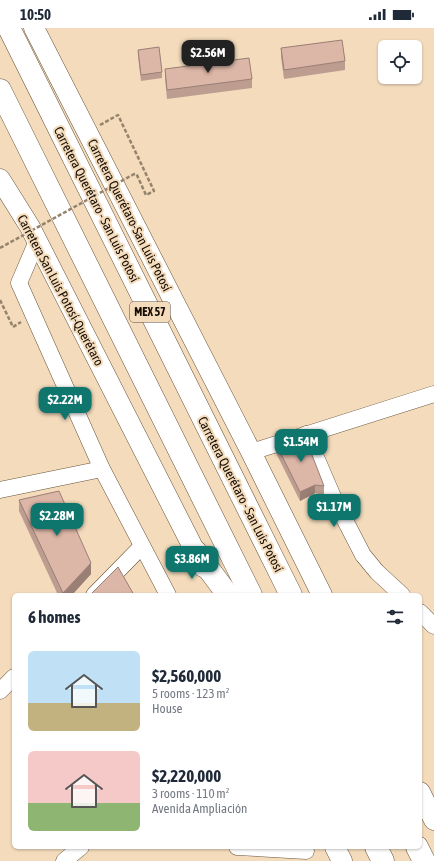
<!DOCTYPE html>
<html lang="en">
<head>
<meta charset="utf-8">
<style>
	:root { --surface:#fff; --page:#f6f6f7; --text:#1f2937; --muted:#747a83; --accent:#0f766e }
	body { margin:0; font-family:"Asap Condensed",sans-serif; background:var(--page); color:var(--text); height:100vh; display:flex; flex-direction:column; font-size:15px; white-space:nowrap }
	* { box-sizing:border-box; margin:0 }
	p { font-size:13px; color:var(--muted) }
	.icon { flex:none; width:22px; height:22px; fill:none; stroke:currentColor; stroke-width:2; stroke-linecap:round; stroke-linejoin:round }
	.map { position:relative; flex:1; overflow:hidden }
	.side { position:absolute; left:12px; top:565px; width:410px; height:256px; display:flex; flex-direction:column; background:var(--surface); border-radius:6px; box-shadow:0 1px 3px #0004 }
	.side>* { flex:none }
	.controls { position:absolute; left:378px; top:12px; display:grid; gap:8px }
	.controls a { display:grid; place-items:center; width:44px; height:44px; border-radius:6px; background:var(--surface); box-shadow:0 1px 3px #0004; font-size:20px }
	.price { position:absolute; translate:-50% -34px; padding:0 9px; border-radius:8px; background:var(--accent); color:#fff; font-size:13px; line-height:26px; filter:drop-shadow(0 1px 2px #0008) }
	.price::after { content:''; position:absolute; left:50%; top:24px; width:12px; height:9px; margin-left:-6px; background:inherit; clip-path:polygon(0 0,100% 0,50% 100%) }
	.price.on { background:#222; color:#fff }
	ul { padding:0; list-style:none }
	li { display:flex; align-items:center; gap:12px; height:100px; padding:0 16px }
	li span { display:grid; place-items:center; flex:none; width:112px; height:80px; border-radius:6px; color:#555 }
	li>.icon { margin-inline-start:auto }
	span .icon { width:48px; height:48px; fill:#fffc; stroke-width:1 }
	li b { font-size:17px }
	h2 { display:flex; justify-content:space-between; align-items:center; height:48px; padding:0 16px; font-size:17px }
	.status { display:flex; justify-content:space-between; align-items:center; height:28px; padding:0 20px; background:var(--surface); direction:ltr }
	.status svg { height:11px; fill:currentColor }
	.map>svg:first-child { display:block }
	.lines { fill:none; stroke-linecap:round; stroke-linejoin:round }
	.minor-casing { stroke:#69553a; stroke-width:17 }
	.major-casing { stroke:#69553a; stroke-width:21 }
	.highway-casing { stroke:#69553a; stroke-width:23 }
	.path { stroke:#95836d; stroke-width:2.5; stroke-dasharray:4 2; stroke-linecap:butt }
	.minor { stroke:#fff; stroke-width:16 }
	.major { stroke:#fff; stroke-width:20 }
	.highway { stroke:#fff; stroke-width:22 }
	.path-bridge { stroke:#95836d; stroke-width:2.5; stroke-dasharray:4 2; stroke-linecap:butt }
	.wall { fill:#bd9d90 }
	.shaded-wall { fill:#9a7f75 }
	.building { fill:#dcb6a7; stroke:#9a7f75 }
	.labels { text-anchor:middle; stroke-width:4; stroke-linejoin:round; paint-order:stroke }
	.shield { fill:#f3dbbc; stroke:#584b3a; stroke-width:1 }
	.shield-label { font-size:12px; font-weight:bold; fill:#150d03 }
	.street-label { font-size:13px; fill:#150d03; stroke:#f3dbbc }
</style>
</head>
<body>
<div class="status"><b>10:50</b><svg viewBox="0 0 49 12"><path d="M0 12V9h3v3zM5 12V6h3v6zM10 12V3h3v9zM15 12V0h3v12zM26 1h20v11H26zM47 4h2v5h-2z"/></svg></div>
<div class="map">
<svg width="434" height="833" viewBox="0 0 434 833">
	<rect width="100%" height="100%" fill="#f3dbbc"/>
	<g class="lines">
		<defs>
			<g id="minor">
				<polyline points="37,213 19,255 102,441 168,567"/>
				<polyline points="306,406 334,471 363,527 377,544 402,567"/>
				<polyline points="251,424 434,366"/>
				<polyline points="0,462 102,441"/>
				<polyline points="94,567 142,518"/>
				<polyline points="420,584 434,598"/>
				<polyline points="0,663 14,649"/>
				<polyline points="237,819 306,823"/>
				<polyline points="64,833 81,819"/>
			</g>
			<g id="major">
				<polyline points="34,0 251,424 322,567"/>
				<polyline points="0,151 30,199 203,539"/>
				<polyline points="420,764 434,792"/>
				<polyline points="335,819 342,833"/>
			</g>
			<g id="highway">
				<polyline points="9,0 291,567"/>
				<polyline points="0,62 251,567"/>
				<polyline points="196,524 228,567"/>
				<polyline points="376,819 383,833"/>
				<polyline points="417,819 424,833"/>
			</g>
		</defs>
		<use href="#minor" class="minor-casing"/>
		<use href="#major" class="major-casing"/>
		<use href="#highway" class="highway-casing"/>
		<g class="path">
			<polyline points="100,97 118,87 154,163 146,167 136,145"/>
			<polyline points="0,272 13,299 21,294"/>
		</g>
		<use href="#minor" class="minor"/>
		<use href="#major" class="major"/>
		<use href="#highway" class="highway"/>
		<polyline class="path-bridge" points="0,220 136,145"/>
	</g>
	<g class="wall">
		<polygon points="281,20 345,33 345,42 284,51 281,29"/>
		<polygon points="138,22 162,44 162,50 141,53 138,28"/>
		<polygon points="165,41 252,51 252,60 167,71 165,50"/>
		<polygon points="276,416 324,458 324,467 315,465 300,473 276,425"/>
		<polygon points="19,472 91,546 72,567 58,567 19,483"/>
	</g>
	<g class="shaded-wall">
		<polygon points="315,457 315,465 300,473 300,464"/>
		<polygon points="91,535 91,546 72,567 63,567 63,565"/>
	</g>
	<g class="building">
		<polygon points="342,12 345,33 284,42 281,20"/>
		<polygon points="159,19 162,44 141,47 138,22"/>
		<polygon points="249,30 252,51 167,62 165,41"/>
		<polygon points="305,409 324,458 315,457 300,464 276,416"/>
		<polygon points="59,463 91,535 63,565 19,472"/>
		<polygon points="118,539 134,567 90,567"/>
	</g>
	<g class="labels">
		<rect class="shield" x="130" y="274" width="40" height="20" rx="3"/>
		<g class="shield-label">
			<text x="150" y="288">MEX 57</text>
		</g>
		<g class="street-label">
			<text transform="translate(97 176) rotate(63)" y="5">Carretera Querétaro - San Luis Potosí</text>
			<text transform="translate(130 187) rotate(63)" y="5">Carretera Querétaro-San Luis Potosí</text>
			<text transform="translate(61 262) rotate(62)" y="5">Carretera San Luis Potosí-Querétaro</text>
			<text transform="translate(241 466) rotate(63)" y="5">Carretera Querétaro - San Luis Potosí</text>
		</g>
	</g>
</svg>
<div class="controls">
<a><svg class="icon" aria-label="locate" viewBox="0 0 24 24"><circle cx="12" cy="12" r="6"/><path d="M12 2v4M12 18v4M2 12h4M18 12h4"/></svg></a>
</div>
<b class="price on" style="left:208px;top:46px">$2.56M</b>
<b class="price" style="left:65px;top:393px">$2.22M</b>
<b class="price" style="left:301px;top:435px">$1.54M</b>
<b class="price" style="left:334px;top:500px">$1.17M</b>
<b class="price" style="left:57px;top:509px">$2.28M</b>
<b class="price" style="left:192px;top:552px">$3.86M</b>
<section class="side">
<h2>6 homes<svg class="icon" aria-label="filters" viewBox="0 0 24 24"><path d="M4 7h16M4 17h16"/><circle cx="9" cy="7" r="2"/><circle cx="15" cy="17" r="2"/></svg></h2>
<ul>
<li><span style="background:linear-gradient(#bfe0f5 65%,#c2b280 0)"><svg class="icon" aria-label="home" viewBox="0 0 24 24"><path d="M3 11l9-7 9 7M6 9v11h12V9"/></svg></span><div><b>$2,560,000</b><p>5 rooms · 123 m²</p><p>House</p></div></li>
<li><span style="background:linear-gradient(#f6c9c9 65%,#8fb573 0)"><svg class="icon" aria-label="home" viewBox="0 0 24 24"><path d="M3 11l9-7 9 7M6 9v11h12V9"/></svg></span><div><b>$2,220,000</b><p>3 rooms · 110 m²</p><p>Avenida Ampliación</p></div></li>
</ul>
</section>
</div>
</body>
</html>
